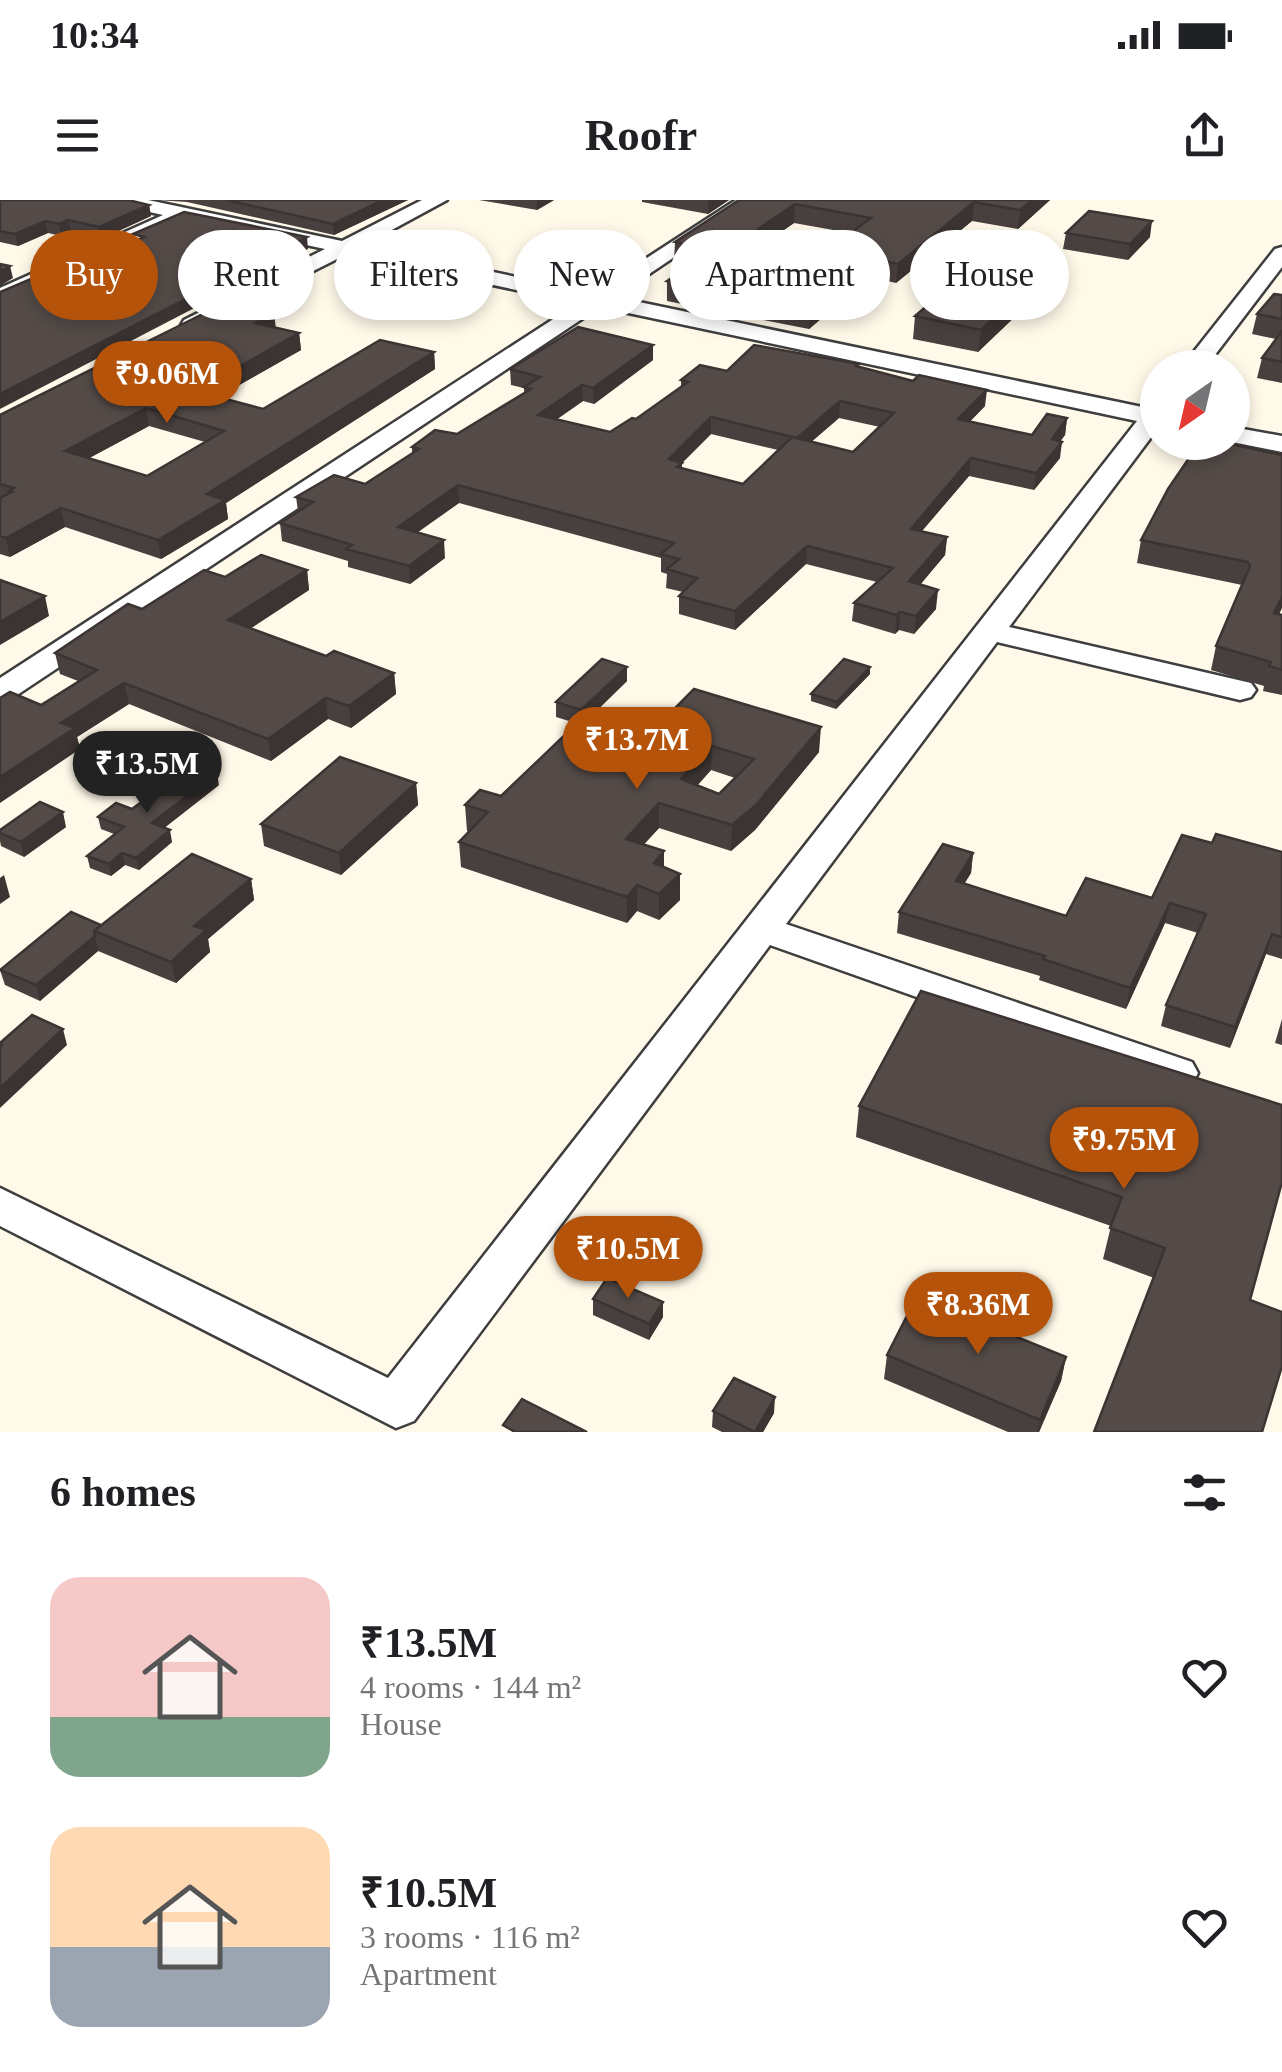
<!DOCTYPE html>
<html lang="en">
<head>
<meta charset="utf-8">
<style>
	:root { --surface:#fff; --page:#f2f2f2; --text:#202124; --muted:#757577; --accent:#b45309 }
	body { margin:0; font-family:"Times New Roman",serif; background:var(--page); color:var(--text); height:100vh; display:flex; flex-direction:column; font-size:38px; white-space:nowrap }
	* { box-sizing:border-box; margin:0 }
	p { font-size:32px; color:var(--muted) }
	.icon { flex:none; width:55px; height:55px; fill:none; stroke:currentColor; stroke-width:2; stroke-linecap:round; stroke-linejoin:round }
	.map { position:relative; height:1232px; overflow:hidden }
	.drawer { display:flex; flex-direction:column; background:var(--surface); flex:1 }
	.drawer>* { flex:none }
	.guide { position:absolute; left:30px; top:30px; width:1222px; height:90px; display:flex; gap:20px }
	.needle { width:65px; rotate:214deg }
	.controls { position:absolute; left:1140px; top:150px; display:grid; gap:20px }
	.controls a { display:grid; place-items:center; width:110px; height:110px; border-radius:50%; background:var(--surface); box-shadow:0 5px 15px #0003; font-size:50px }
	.price { position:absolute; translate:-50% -85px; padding:0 22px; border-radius:35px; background:var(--accent); color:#fff; font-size:32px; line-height:65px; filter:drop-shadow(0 2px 5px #0008) }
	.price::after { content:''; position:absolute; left:50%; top:60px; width:30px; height:22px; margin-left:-15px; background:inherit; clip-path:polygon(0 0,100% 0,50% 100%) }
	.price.current { background:#222; color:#fff }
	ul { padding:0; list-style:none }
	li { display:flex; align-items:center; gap:30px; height:250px; padding:0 50px }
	li span { display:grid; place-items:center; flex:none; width:280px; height:200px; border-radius:30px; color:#555 }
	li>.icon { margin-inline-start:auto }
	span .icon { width:120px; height:120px; fill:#fffc; stroke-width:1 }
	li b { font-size:42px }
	h2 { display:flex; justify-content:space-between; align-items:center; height:120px; padding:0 50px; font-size:42px }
	.pill { padding:0 35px; border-radius:45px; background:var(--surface); box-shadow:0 5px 15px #0003; font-size:35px; line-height:90px }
	.pill.current { background:var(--accent); color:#fff }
	.status { display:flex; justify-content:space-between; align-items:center; height:70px; padding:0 50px; background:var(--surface); direction:ltr }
	.status svg { height:28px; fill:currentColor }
	header { display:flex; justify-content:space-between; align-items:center; height:130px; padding:0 50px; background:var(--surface); font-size:45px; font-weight:600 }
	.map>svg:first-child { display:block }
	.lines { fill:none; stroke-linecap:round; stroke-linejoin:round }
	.minor-casing { stroke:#3e3e3e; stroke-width:5 }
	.minor { fill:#fff; fill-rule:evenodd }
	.wall { fill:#48403e; fill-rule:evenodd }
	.shaded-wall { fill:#3b3432 }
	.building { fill:#544b48; stroke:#3b3432; stroke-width:2.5; fill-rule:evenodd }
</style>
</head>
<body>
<div class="status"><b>10:34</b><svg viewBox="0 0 49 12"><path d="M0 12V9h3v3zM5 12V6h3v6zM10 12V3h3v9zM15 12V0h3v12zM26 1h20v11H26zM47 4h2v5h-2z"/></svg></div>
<header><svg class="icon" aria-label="menu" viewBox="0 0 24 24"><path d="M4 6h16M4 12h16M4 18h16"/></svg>Roofr<svg class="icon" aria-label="share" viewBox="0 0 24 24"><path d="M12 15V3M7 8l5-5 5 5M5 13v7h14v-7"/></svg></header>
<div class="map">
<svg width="1282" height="1232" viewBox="0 0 1282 1232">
	<rect width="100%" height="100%" fill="#fff9e9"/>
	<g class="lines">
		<defs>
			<g id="minor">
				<polygon points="110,0 148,0 342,41 422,0 447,0 364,45 593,93 736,0 759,0 615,97 1147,208 1158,204 1158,228 1009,427 1251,483 1256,490 1251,497 1240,500 997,442 786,724 1192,862 1198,873 1192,884 1177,888 1162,884 770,745 414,1221 396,1228 0,1026 0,988 388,1178 1137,221 600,107 11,499 0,502 0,478 578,103 347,54 192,132 184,130 181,125 184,120 325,49 184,19 0,102 0,88 163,15 113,4"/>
				<polygon points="1282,47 1282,67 1205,168 1181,168 1275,49"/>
				<polygon points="1232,227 1282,236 1282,252 1232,242"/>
			</g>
		</defs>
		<use href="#minor" class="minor-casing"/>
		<use href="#minor" class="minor"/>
	</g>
	<g class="wall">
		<polygon points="0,0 149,5 151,16 101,39 71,32 61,36 48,33 18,46 0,42"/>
		<polygon points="157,0 408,0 334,35 187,2"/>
		<polygon points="479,0 554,0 537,10"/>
		<polygon points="642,0 729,0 708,14 642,2"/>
		<path d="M 739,0 L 1050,0 L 1018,29 L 972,21 L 896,83 L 870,77 L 809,129 L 667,101 L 667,81 L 691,65 L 674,62 L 675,42 ZM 794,23 L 850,33 L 790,77 L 732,66 Z"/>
		<polygon points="1066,33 1150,37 1128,60 1063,49"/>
		<polygon points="1282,95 1282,183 1257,178 1262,158 1276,139 1252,134 1257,114"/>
		<polygon points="1026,106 978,152 913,139 915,116"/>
		<path d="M 276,128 L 299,133 L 301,150 L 218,197 L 263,209 L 434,152 L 435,169 L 226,303 L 228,319 L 161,359 L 65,327 L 10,357 L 0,354 L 0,215 ZM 149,226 L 205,242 L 147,276 L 89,258 Z"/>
		<path d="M 653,145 L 653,160 L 594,204 L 583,201 L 556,220 L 610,232 L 636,219 L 681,187 L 681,180 L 727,171 L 859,164 L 859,167 L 985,206 L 970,221 L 1032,235 L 1067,218 L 1065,235 L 1060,241 L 1060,258 L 1034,290 L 969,276 L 922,331 L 947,337 L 945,355 L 920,385 L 936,409 L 914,434 L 899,430 L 895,434 L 852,421 L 854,403 L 877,382 L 806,364 L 735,430 L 679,414 L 679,396 L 683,392 L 666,388 L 667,374 L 661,372 L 661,358 L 459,303 L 417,332 L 445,358 L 410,384 L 348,367 L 348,361 L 282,341 L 280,323 L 298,311 L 296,297 L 365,284 L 412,253 L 412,247 L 457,234 L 524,193 L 524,188 L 511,185 L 510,169 ZM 839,218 L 880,227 L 853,252 L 811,242 ZM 711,234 L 778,250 L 743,284 L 682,268 L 682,263 Z"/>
		<polygon points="1200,242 1279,414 1282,415 1282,495 1263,491 1264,486 1211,470 1216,446 1242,385 1137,363 1141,340"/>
		<polygon points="307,370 309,390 250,429 326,456 394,473 396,494 351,528 328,519 271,561 129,504 77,537 80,549 41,505 78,481 60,474 55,453 142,409 225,377"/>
		<polygon points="627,467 627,481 582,525 556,517 556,502"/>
		<polygon points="870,474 836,509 811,501 811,494"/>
		<path d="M 694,489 L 819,552 L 755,630 L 731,651 L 659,628 L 644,644 L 664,651 L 664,667 L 680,674 L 680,700 L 659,720 L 637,711 L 627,723 L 461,667 L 459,642 L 469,631 L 467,631 L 465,605 L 501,596 L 631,553 ZM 711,570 L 735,578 L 719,594 L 697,586 Z"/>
		<polygon points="416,583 418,605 341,675 264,646 261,624"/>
		<polygon points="219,585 164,628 172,642 139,670 125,665 111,676 90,668 87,656 114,634 101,629 98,617"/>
		<polygon points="66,627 24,657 1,646 0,641 0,630"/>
		<polygon points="1212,643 1282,652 1282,759 1266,754 1230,848 1161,826 1166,805 1198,733 1165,723 1126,809 1039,780 1040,776 897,733 899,712 973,653 971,673 964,684 1066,716 1152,698"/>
		<polygon points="251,679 254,700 208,739 210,752 176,783 98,751 40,801 5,785 0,770 101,725"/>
		<polygon points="1282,819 1282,845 1275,843"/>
		<polygon points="1282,905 1154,1078 1103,1059 1111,1026 856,937 859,906"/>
		<polygon points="593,1099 663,1102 663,1117 649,1140 593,1115"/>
		<polygon points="887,1155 1066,1157 1061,1181 1039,1232 1008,1232 884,1179"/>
		<polygon points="713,1211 774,1213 763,1232 722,1232 712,1227"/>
	</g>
	<g class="shaded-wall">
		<polygon points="383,0 408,0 334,35 333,24"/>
		<polygon points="537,0 554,0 537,10"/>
		<polygon points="708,0 729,0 708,14"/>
		<polygon points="1032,0 1050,0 1018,29 1020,10"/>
		<polygon points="974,2 972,21 896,83 898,64"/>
		<polygon points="795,4 794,23 724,71 724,52"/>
		<polygon points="149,5 151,16 101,39 99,27"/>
		<polygon points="68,20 71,32 61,36 59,24"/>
		<polygon points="45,21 48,33 18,46 15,34"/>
		<polygon points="1152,21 1150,37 1128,60 1130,44"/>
		<polygon points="307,37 308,49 0,209 0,194"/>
		<polygon points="871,58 870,77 809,129 810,109"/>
		<polygon points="10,66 13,78 0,86 0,72"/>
		<polygon points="1029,84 1026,106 978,152 981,130"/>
		<polygon points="274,113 276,129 255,123"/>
		<polygon points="299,133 301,150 199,208 196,191"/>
		<polygon points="653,145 653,160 594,204 593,188"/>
		<polygon points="434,152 435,169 226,303 228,319 161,359 158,340 207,294"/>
		<polygon points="582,185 583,201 538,232 538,215"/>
		<polygon points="987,190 985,206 956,236 958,219"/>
		<polygon points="840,201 839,218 796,255 797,238"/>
		<polygon points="146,208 149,226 69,269 65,251"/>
		<polygon points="711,217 711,234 682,263 682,280 669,259"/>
		<polygon points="1067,218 1065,235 1050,256 1052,239"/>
		<polygon points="1062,242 1060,258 1034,290 1036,273"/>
		<polygon points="971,258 969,276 909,346 911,329"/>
		<polygon points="458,285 459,303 400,345 398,327"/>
		<polygon points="61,308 65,327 10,357 6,338"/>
		<polygon points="947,337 945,355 907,400 909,381"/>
		<polygon points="444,340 445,358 410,384 409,366"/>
		<polygon points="807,346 806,364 735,430 735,411"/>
		<polygon points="307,370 309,390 231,441 228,420"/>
		<polygon points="938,390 936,409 914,434 916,416"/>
		<polygon points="45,396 49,416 0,445 0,422"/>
		<polygon points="1282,397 1282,408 1269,437 1274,413"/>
		<polygon points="900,412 899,430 895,434 897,415"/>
		<polygon points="627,467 627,481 582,525 581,510"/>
		<polygon points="870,467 870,474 836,509 837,502"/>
		<polygon points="394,473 396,494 351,528 349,506"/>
		<polygon points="124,483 129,504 77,537 80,549 0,603 0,577 61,523"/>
		<polygon points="326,498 328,519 271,561 268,539"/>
		<polygon points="821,527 819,552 755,630 731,651 732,625"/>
		<polygon points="712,546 711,570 680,604 681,579"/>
		<polygon points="217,573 219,585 154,636 152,623"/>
		<polygon points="416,583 418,605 341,675 339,653"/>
		<polygon points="659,603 659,628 626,664 626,639"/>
		<polygon points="63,612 66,627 24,657 21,642"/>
		<polygon points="170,630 172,642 139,670 136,658"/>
		<polygon points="664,651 664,676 654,663"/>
		<polygon points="122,653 125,665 111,676 109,664"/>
		<polygon points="973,653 971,673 953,702 956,681"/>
		<polygon points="680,674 680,700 659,720 659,694"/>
		<polygon points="4,675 10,697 0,704 0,678"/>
		<polygon points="251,679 254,700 208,739 210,752 176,783 171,762 194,726"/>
		<polygon points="637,685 637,711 627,723 627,697"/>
		<polygon points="1170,703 1165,723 1126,809 1130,788"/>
		<polygon points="1272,734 1266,754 1230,848 1235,827"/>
		<polygon points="95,736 98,751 40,801 36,785"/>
		<polygon points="63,829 67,845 0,908 0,888"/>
		<polygon points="663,1102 663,1117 649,1140 649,1124"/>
		<polygon points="1066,1157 1061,1181 1039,1232 1037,1232 1040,1220"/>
		<polygon points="775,1197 774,1213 763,1232 755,1232"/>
	</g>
	<g class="building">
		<polygon points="0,0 128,0 149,5 99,27 68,20 59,24 45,21 15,34 0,31"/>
		<polygon points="226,0 383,0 333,24"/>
		<polygon points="739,0 1032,0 1020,10 974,2 898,64 871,58 810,109 667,81 698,60 790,77 871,18 795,4 724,52 675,42"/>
		<polygon points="1089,11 1152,21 1130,44 1066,33"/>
		<polygon points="184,12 307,37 0,194 0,92 45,73 58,75 144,37 133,34"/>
		<polygon points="0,64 10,66 0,72"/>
		<polygon points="966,72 1029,84 981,130 915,116"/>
		<polygon points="1274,94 1282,95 1282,119 1257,114"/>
		<path d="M 227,102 L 274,113 L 255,123 L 299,133 L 196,191 L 263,209 L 380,140 L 434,152 L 207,294 L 225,300 L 158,340 L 61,308 L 6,338 L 0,336 L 0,298 L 12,292 L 9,291 L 14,288 L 0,284 L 0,215 ZM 146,208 L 224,231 L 147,276 L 65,251 Z"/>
		<path d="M 578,127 L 653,145 L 593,188 L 582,185 L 538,215 L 610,232 L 632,218 L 636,219 L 688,182 L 681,180 L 700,165 L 727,171 L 754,145 L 859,164 L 856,166 L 913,181 L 919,175 L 987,190 L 958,219 L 1032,235 L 1047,214 L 1067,218 L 1052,239 L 1062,242 L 1036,273 L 971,258 L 911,329 L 947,337 L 909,381 L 938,390 L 916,416 L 900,412 L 897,415 L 854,403 L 893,368 L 807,346 L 735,411 L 679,396 L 697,378 L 667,369 L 679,359 L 661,354 L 674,343 L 458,285 L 398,327 L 444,340 L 409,366 L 346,349 L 352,345 L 280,323 L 313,302 L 296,297 L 334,275 L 365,284 L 419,249 L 412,247 L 435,230 L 457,234 L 531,189 L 524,187 L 540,177 L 510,169 ZM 840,201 L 894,213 L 853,252 L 792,237 L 743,284 L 677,267 L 682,263 L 669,259 L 711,217 L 797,238 Z"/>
		<polygon points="1282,131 1282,162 1262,158"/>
		<polygon points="1200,242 1221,242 1282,255 1282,397 1274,413 1282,415 1282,470 1269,466 1271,462 1216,446 1250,366 1248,362 1141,340 1168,289"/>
		<polygon points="261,355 307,370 228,420 326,456 334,451 394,473 349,506 326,498 268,539 124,483 61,523 75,528 0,577 0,498 10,492 41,505 97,470 55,453 128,404 142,409 204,370 225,377"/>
		<polygon points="0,380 45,396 0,422"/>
		<polygon points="602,459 627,467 581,510 556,502"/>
		<polygon points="844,459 870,467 837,502 811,494"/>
		<path d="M 694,489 L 821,527 L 756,605 L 732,625 L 659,603 L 626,639 L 664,651 L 654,663 L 680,674 L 659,694 L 637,685 L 627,697 L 459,642 L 488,612 L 465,605 L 480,590 L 501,596 L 567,533 L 631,553 ZM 712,546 L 754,559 L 719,594 L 681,579 Z"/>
		<polygon points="340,557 416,583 339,653 261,624"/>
		<polygon points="193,564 217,573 152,623 170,630 136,658 122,653 109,664 87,656 124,627 98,617 116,603 132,609"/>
		<polygon points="40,602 63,612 21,642 0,633 0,630"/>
		<polygon points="1216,634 1282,652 1282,737 1272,734 1235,827 1166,805 1206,714 1170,703 1130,788 1043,759 1045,756 899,712 943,644 973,653 956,681 1066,716 1086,678 1152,698 1182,635 1212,643"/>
		<polygon points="192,654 251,679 194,726 206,730 171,762 94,731"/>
		<polygon points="71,712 101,725 94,731 95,736 36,785 0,770"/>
		<polygon points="921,791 1282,905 1282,982 1250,1100 1282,1112 1282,1166 1262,1232 1094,1232 1165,1048 1110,1028 1122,997 859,906"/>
		<polygon points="32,815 63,829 0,888 0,847 2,845 0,843"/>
		<polygon points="607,1078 663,1102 649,1124 593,1099"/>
		<polygon points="917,1096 1066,1157 1040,1220 887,1155"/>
		<polygon points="734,1178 775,1197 755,1232 713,1211"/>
		<polygon points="522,1199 587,1232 515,1232 503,1225"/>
	</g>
</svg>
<div class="controls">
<a><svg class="needle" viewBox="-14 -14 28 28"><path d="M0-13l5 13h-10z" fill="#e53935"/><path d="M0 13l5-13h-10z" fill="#757577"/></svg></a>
</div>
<b class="price" style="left:167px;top:226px">₹9.06M</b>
<b class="price" style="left:637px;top:592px">₹13.7M</b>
<b class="price current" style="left:147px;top:616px">₹13.5M</b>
<b class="price" style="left:1124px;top:992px">₹9.75M</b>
<b class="price" style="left:628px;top:1101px">₹10.5M</b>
<b class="price" style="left:978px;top:1157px">₹8.36M</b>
<div class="guide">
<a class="pill current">Buy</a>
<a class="pill">Rent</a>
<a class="pill">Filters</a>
<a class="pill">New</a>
<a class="pill">Apartment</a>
<a class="pill">House</a>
</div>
</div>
<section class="drawer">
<h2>6 homes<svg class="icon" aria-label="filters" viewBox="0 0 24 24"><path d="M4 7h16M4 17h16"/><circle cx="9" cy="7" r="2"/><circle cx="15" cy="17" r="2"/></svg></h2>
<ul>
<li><span style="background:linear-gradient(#f6c9c9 70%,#7fa58c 0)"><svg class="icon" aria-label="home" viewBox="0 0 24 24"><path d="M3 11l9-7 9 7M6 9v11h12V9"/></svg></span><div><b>₹13.5M</b><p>4 rooms · 144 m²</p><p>House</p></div><svg class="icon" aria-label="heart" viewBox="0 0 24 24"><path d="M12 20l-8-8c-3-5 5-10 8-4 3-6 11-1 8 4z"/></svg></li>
<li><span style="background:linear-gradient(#ffd9b3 60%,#9aa5b1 0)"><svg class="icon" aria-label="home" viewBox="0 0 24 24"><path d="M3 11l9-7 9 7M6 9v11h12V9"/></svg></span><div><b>₹10.5M</b><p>3 rooms · 116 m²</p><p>Apartment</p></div><svg class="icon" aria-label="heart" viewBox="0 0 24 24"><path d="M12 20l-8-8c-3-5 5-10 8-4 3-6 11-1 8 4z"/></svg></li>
</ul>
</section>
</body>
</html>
